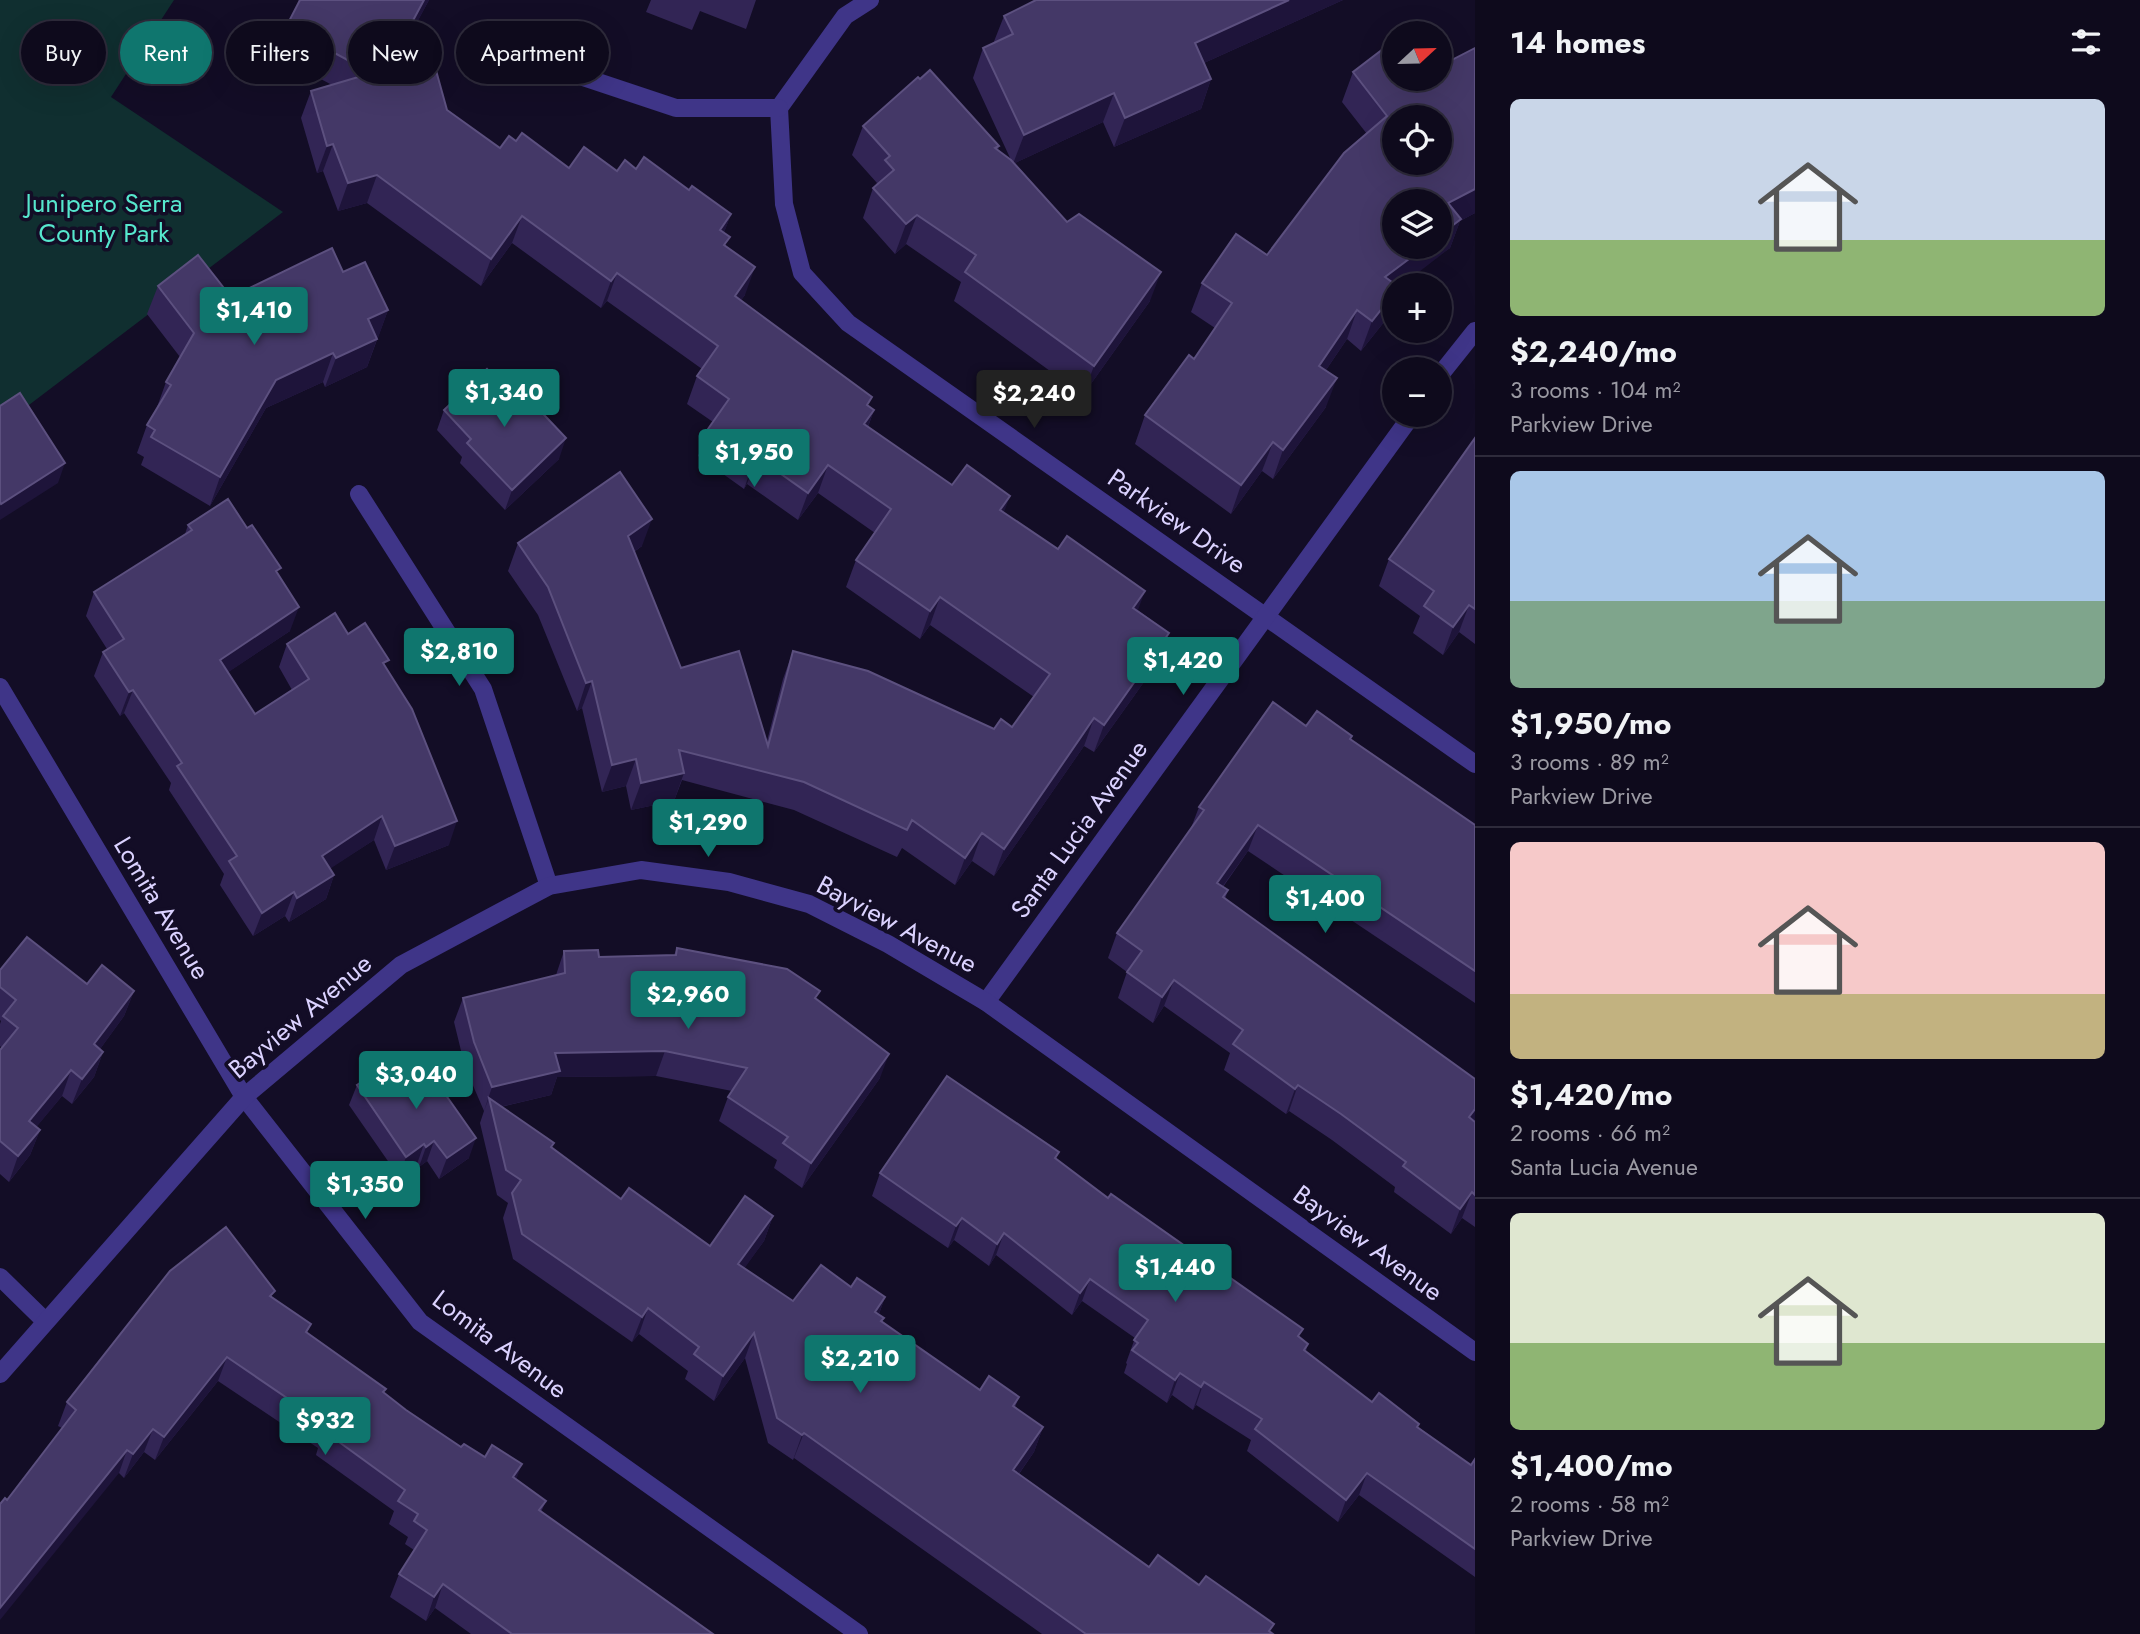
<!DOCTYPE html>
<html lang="en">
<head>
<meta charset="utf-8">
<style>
	:root { --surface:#0e0a1c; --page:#1c1829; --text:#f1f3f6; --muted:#9b9aa3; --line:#2e2b3b; --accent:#0f766e }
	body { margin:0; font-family:Jost,sans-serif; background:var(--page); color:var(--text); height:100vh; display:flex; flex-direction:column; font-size:26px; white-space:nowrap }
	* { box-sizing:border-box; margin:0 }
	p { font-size:23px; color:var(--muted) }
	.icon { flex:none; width:38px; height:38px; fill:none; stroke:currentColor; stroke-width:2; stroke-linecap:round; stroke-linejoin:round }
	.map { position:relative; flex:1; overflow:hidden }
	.panel { display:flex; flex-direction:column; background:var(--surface); width:665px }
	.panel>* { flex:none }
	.banner { position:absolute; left:21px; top:21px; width:665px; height:63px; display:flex; gap:14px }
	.needle { width:46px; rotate:68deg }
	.fabs { position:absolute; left:1382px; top:21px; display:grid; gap:14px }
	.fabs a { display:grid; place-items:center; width:70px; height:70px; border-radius:50%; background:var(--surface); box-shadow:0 7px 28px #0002,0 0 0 2px var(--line); font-size:35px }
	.price { position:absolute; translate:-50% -60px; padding:0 16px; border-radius:7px; background:var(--accent); color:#fff; font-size:23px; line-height:46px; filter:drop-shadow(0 2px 4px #0008) }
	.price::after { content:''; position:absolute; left:50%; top:42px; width:21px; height:16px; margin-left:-10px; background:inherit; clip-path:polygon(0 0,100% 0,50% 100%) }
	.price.on { background:#222; color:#fff }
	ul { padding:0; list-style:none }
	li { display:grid; align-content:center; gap:14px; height:371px; padding:0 35px }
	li+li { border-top:2px solid var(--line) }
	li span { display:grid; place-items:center; height:217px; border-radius:10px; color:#555 }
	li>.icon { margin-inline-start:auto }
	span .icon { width:126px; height:126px; fill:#fffc; stroke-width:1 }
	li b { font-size:30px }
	h2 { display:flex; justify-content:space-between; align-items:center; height:84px; padding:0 35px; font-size:30px }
	.pill { padding:0 24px; border-radius:32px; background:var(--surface); box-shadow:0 7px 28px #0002,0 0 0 2px var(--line); font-size:24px; line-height:63px }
	.pill.on { background:var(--accent); color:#fff }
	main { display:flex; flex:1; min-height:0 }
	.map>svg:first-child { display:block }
	.green { fill:#102f30 }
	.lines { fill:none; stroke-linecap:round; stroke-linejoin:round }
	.minor { stroke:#3f3588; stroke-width:18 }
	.wall { fill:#322555 }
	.shaded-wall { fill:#1e143a }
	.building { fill:#443867; stroke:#5c507f; stroke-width:2; fill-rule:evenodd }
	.labels { text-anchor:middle; stroke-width:7; stroke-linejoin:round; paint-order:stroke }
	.park-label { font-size:26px; fill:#56e7cd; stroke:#130d26 }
	.street-label { font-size:26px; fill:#dbd2ff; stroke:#130d26 }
</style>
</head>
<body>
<main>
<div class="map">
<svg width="1475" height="1634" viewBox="0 0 1475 1634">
	<rect width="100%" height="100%" fill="#130d26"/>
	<polygon class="green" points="0,0 174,0 111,97 283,212 0,427"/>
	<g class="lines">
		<g class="minor">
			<polyline points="870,0 845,16 779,108 784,204 802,273 848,323 1475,764"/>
			<polyline points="523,57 676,108 779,108"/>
			<polyline points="1440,375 1475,331"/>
			<polyline points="359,494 483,689 549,886"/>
			<polyline points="0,687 244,1097 420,1322 859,1634"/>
			<polyline points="986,1002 1412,415"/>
			<polyline points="0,1277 45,1321"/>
			<polyline points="0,1374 244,1097 401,965 549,886 641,870 729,882 809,904 888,944 986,1002 1475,1352"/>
		</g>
	</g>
	<g class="wall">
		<polygon points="298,0 429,0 392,68 447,110 500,148 516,141 569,168 617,171 636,169 689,190 731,214 724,232 726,247 745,295 741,300 874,410 868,427 952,485 1004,512 1169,633 1159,661 1094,752 1084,746 994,876 972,861 955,885 902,848 897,857 794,810 682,780 674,801 631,810 626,786 602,792 582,708 577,711 538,615 508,571 518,543 642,546 634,552 681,668 767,741 783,679 793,651 994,729 1012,727 1034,697 930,625 920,639 846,587 856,560 875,533 818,493 798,520 747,484 744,489 698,456 708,429 713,422 687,404 697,376 702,369 607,301 601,308 512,243 481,286 367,203 338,211 323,171 317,173 301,118 311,91 332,85 276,55 286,27 300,1"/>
		<polygon points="651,0 756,0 746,29 700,11 692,30 646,12"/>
		<polygon points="1036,0 1343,0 1204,63 1211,79 1201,109 1114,147 1103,122 1015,163 1067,222 1150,301 1083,395 954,301 961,282 906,244 895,254 863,218 873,188 877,183 852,155 863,126 999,146 998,150 1011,160 973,78 983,48 993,44 1004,16"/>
		<polygon points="1475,48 1475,213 1460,221 1450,248 1395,285 1388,317 1361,351 1347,339 1326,370 1326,407 1273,479 1262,471 1231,514 1135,444 1145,415 1194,359 1215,328 1191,312 1202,283 1267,255 1367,134 1342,102 1353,72 1413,80"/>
		<polygon points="343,272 388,310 367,367 325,387 323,382 266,408 210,506 141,465 144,457 137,453 147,425 156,410 166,382 180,357 147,314 158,286 231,297"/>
		<polygon points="522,405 559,459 505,510 460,463 462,457 437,430 444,410"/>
		<polygon points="1475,438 1475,644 1459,632 1443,655 1413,633 1420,616 1379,586 1389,559"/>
		<polygon points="188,525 278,575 290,631 228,672 255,714 292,690 279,667 287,644 348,634 386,668 449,845 386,870 374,840 330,868 334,875 326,899 289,922 285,916 253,936 220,885 224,874 169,790 171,783 124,713 120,716 94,676 103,652 107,649 86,616 94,592 185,534"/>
		<polygon points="1306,726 1350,740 1475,825 1475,1003 1248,851 1223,887 1228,890 1225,899 1475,1079 1475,1227 1462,1218 1451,1234 1394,1192 1395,1187 1332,1140 1289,1111 1286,1114 1224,1070 1230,1053 1164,1006 1153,1023 1118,998 1127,972 1108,958 1117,933 1191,828 1199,807"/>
		<polygon points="677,948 817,1000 880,1078 802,1188 774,1168 777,1160 719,1121 728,1097 732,1091 656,1076 557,1077 551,1095 501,1107 552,1148 621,1199 710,1246 773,1216 764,1241 744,1268 793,1301 851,1287 885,1297 879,1314 884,1318 882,1322 980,1390 1019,1397 1015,1407 1043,1427 1034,1452 1019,1474 1149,1567 1199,1585 1273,1634 1042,1634 794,1458 793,1460 768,1443 745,1358 714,1401 685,1379 688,1371 639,1334 632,1342 513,1259 503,1218 508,1203 497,1195 480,1123 484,1111 465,1067 454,1022 463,998 556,975 564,951 599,957 674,955"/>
		<polygon points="0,970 134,991 124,1016 100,1049 103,1052 94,1077 72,1104 62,1096 36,1127 40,1130 30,1155 9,1182 0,1174 0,1050 2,1048 0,1046 0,1024 1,1021 0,1020"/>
		<polygon points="392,1073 469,1158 439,1179 427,1161 419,1167 417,1164 399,1177 349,1105 357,1085"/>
		<polygon points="1059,1152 1056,1159 1308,1344 1306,1351 1372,1402 1418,1427 1471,1465 1475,1459 1475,1577 1359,1495 1338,1522 1247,1451 1251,1440 1196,1405 1193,1410 1172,1395 1167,1403 1124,1373 1127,1364 1126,1363 1135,1338 1082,1301 1072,1315 996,1255 989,1266 954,1240 948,1248 872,1196 880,1173"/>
		<polygon points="273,1298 311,1324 307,1333 406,1410 461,1447 516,1479 546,1501 541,1512 713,1634 471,1634 435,1608 426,1621 390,1597 399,1574 414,1550 405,1544 408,1537 389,1524 394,1511 316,1455 318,1448 218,1381 155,1460 144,1452 124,1478 119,1473 7,1500 62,1428 58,1426 67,1402"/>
	</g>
	<g class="shaded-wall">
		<polygon points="424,0 429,0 377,97 387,69"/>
		<polygon points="1289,0 1343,0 1184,72 1195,43"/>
		<polygon points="1211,79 1201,109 1114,147 1125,118"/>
		<polygon points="1114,93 1103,122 1013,164 1024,135"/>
		<polygon points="333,144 323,171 317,173 327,146"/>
		<polygon points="377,175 367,203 338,211 348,183"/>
		<polygon points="1475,189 1475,213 1460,221 1450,248 1402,285 1395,285 1385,277 1425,247 1440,247 1440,235 1448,203"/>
		<polygon points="731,214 721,241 720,230"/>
		<polygon points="917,215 906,244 895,254 906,224"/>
		<polygon points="522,216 512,243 481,286 491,259"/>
		<polygon points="755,267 745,295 725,323 735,296"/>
		<polygon points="1161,272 1150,301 1083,395 1094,366"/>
		<polygon points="617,273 607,301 601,308 611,281"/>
		<polygon points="1395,292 1395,297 1388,317 1361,351 1372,321"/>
		<polygon points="388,310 378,338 358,347 368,319"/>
		<polygon points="1357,310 1347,339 1309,395 1319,366"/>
		<polygon points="377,339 367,367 325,387 336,358"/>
		<polygon points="333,353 323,382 266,408 210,506 220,477 276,380"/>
		<polygon points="1337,378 1326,407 1273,479 1283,450"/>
		<polygon points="874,410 864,437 864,424"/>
		<polygon points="566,438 559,459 505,510 512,490"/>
		<polygon points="1273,442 1262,471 1231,514 1241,485"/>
		<polygon points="757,457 747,484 744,489 754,461"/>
		<polygon points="65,463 58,483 0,520 0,507 1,504"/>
		<polygon points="828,465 818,493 798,520 808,493"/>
		<polygon points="1010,496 1000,523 1000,510"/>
		<polygon points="652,519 642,546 618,563 628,536"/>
		<polygon points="1145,591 1135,618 1133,608"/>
		<polygon points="940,597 930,625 920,639 930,611"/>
		<polygon points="1469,605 1459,632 1443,655 1453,627"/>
		<polygon points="299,607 290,631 212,683 220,660"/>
		<polygon points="1169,633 1159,661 1094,752 1104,725"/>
		<polygon points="592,681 582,708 577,711 586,683"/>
		<polygon points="133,690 124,713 120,716 129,692"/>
		<polygon points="1094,718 1084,746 994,876 1004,849"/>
		<polygon points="636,759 626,786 602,792 612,765"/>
		<polygon points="684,773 674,801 631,810 641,783"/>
		<polygon points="382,816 374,840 313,880 322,856"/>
		<polygon points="457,821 449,845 386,870 395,846"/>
		<polygon points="1258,825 1248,851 1207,908 1217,883"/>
		<polygon points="982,833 972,861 955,885 965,858"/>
		<polygon points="334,875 326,899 289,922 297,898"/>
		<polygon points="294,892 285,916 253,936 262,913"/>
		<polygon points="1174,980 1164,1006 1153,1023 1162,997"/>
		<polygon points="134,991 124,1016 85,1070 94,1044"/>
		<polygon points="665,1051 656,1076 557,1077 551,1095 491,1109 489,1098 484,1111 492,1087 555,1053"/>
		<polygon points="103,1052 94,1077 72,1104 82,1079"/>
		<polygon points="889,1054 880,1078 802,1188 811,1163"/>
		<polygon points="71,1070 62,1096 20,1147 29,1121"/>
		<polygon points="1298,1085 1289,1111 1286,1114 1295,1089"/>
		<polygon points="1475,1109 1475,1122 1469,1117"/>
		<polygon points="40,1130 30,1155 9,1182 18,1156"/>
		<polygon points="476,1138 469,1158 439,1179 447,1158"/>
		<polygon points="434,1141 427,1161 419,1167 426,1147"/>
		<polygon points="424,1144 417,1164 399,1177 406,1157"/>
		<polygon points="1472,1192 1462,1218 1451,1234 1460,1209"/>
		<polygon points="773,1216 764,1241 729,1290 738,1264"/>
		<polygon points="962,1218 954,1240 948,1248 956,1226"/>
		<polygon points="1004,1233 996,1255 989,1266 997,1244"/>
		<polygon points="1090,1279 1082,1301 1072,1315 1080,1293"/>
		<polygon points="885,1297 876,1322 875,1312"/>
		<polygon points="648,1308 639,1334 632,1342 642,1317"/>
		<polygon points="754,1333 745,1358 714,1401 723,1376"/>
		<polygon points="227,1357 218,1381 155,1460 164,1437"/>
		<polygon points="1180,1373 1172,1395 1167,1403 1175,1380"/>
		<polygon points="1204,1382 1196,1405 1193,1410 1201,1387"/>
		<polygon points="1043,1427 1034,1452 1004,1495 1013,1470"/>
		<polygon points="153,1429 144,1452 124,1478 133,1454"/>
		<polygon points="804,1433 794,1458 793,1460 802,1435"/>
		<polygon points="127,1450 119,1473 0,1620 0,1608"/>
		<polygon points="522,1464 513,1488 513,1477"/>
		<polygon points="1367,1473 1359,1495 1338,1522 1346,1500"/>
		<polygon points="443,1584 435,1608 426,1621 434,1597"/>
	</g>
	<g class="building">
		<polygon points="300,0 424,0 387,69 432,56 447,110 500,148 509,136 516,141 522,133 569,168 584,147 617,171 625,160 636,169 644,157 689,190 692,186 731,214 720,230 730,237 724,245 755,267 735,296 872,397 867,405 874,410 864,424 952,485 967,465 1010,496 1000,510 1058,549 1067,536 1145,591 1133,608 1169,633 1104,725 1094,718 1004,849 982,833 965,858 912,820 907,830 804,782 679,750 684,773 641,783 636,759 612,765 592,681 586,683 548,587 518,543 620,472 652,519 628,536 681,668 739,651 768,746 793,651 868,671 994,729 1001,719 1012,727 1050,674 940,597 930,611 856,560 891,509 828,465 808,493 757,457 754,461 708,429 729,399 697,376 718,346 617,273 611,281 522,216 491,259 377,175 348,183 333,144 327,146 311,91 372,73 286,27"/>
		<polygon points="1036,0 1289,0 1195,43 1211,79 1125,118 1114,93 1024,135 983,48 1013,34 1004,16"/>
		<path d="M 1387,46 L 1395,57 L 1395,79 L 1412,79 L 1413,80 L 1416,79 L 1440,79 L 1440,66 L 1475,48 L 1475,189 L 1448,203 L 1461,219 L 1440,235 L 1440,201 L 1395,201 L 1395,247 L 1425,247 L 1385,277 L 1396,285 L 1395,292 L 1372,321 L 1357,310 L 1319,366 L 1337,378 L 1283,450 L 1273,442 L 1241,485 L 1145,415 L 1189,355 L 1194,359 L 1232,303 L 1202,283 L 1236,234 L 1267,255 L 1344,153 L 1387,116 L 1353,72 ZM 1395,117 L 1440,117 L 1440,163 L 1395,163 Z"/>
		<polygon points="930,70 999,146 995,148 1011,160 1067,222 1079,214 1161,272 1094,366 965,272 976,255 917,215 906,224 873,188 894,170 885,160 890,156 863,126 918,77 920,79"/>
		<polygon points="332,248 343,272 365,262 388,310 368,319 377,339 336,358 333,353 276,380 220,477 151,437 155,430 147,425 171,385 166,382 194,333 158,286 198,255 231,297"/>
		<polygon points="487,369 522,405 529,399 566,438 512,490 467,443 471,439 444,410"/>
		<polygon points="20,393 65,463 1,504 0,502 0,406"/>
		<polygon points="1475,438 1475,609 1469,605 1453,627 1424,606 1434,591 1389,559"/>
		<polygon points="228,499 247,528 252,525 281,568 276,571 299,607 220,660 255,714 309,679 287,644 335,613 348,634 365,623 389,660 383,663 412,709 457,821 395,846 382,816 322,856 334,875 297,898 294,892 262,913 229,861 237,856 177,766 182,763 133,690 129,692 103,652 124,639 94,592 192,530 188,525"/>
		<polygon points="1273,702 1306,726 1317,711 1352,736 1350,739 1475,825 1475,971 1258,825 1217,883 1228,890 1223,897 1475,1079 1475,1109 1469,1117 1475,1122 1475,1195 1472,1192 1460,1209 1403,1166 1406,1162 1341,1114 1298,1085 1295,1089 1233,1044 1243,1030 1174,980 1162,997 1127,972 1142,951 1117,933 1204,810 1199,807"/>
		<polygon points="27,937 87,984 102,965 134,991 94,1044 103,1052 82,1079 71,1070 29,1121 40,1130 18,1156 0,1141 0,1050 18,1028 3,1016 16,1000 0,987 0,970"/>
		<polygon points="677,948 787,969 820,991 815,998 889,1054 811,1163 783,1143 788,1137 728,1097 747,1068 665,1051 555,1053 560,1071 492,1087 474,1042 463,998 565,973 564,951 598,950 599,957 676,955"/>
		<polygon points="424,1064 476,1138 447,1158 434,1141 426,1147 424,1144 406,1157 357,1085 386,1065 392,1073 401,1067 406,1076"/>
		<polygon points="947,1076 1059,1152 1055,1158 1108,1198 1111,1194 1303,1329 1298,1336 1308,1344 1304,1350 1372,1402 1379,1393 1419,1424 1417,1427 1471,1465 1475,1459 1475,1549 1367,1473 1346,1500 1255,1429 1262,1419 1204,1382 1201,1387 1180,1373 1175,1380 1132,1350 1138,1343 1134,1340 1148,1320 1090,1279 1080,1293 1004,1233 997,1244 962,1218 956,1226 880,1173"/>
		<polygon points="489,1098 554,1143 551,1147 621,1199 629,1188 710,1246 745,1196 773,1216 738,1264 793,1301 821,1265 851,1287 857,1278 885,1297 875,1312 884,1318 881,1321 980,1390 989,1376 1019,1397 1013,1406 1043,1427 1013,1470 1149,1567 1158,1555 1199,1585 1206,1576 1274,1624 1269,1631 1273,1634 1086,1634 804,1433 802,1435 777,1418 754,1333 723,1376 694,1354 699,1347 648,1308 642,1317 522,1234 512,1193 521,1180 506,1170"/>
		<polygon points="226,1227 275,1291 270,1296 311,1324 306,1332 386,1389 383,1392 406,1410 461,1447 464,1444 485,1457 492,1445 522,1464 513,1477 546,1501 539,1510 713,1634 512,1634 443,1584 434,1597 399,1574 427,1530 414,1521 418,1514 398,1501 405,1490 324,1431 328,1426 227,1357 164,1437 153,1429 133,1454 127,1450 0,1608 0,1504 5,1498 7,1500 76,1410 67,1402 170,1271"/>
	</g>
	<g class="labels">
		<g class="park-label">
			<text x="104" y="212">Junipero Serra<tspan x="104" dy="30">County Park</tspan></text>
		</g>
		<g class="street-label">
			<text transform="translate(1177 521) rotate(35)" y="9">Parkview Drive</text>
			<text transform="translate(1079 829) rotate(-54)" y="9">Santa Lucia Avenue</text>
			<text transform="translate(162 908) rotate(59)" y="9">Lomita Avenue</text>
			<text transform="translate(897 924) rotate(28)" y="9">Bayview Avenue</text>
			<text transform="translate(300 1016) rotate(-40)" y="9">Bayview Avenue</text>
			<text transform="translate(1368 1243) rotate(36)" y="9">Bayview Avenue</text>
			<text transform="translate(500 1344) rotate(37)" y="9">Lomita Avenue</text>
		</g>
	</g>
</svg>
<div class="fabs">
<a><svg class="needle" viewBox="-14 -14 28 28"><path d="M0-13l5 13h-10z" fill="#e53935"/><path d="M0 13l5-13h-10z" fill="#9b9aa3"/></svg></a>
<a><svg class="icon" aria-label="locate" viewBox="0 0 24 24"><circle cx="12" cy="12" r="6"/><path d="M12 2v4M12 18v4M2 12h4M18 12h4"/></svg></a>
<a><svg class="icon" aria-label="layers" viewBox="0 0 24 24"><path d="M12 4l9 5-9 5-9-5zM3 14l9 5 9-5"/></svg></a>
<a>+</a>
<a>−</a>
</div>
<b class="price" style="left:254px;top:347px">$1,410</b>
<b class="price" style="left:504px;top:429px">$1,340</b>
<b class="price on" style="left:1034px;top:430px">$2,240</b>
<b class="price" style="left:754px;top:489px">$1,950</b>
<b class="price" style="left:459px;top:688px">$2,810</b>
<b class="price" style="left:1183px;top:697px">$1,420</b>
<b class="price" style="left:708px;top:859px">$1,290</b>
<b class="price" style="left:1325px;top:935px">$1,400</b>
<b class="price" style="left:688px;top:1031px">$2,960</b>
<b class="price" style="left:416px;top:1111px">$3,040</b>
<b class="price" style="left:365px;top:1221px">$1,350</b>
<b class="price" style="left:1175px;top:1304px">$1,440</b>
<b class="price" style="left:860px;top:1395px">$2,210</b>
<b class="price" style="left:325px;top:1457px">$932</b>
<div class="banner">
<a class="pill">Buy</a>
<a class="pill on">Rent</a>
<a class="pill">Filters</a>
<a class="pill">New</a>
<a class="pill">Apartment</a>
</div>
</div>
<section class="panel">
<h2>14 homes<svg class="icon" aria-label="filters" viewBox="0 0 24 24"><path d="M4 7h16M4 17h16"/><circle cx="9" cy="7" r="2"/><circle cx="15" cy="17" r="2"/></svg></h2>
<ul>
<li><span style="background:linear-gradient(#c9d6e8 65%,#8fb573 0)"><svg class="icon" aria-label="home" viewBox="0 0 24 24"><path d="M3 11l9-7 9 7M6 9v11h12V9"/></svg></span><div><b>$2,240/mo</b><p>3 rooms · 104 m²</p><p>Parkview Drive</p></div></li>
<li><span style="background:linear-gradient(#a9c7e8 60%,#7fa58c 0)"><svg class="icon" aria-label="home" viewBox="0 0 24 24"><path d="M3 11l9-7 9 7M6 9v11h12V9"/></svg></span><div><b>$1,950/mo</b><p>3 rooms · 89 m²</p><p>Parkview Drive</p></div></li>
<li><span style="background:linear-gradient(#f6c9c9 70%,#c2b280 0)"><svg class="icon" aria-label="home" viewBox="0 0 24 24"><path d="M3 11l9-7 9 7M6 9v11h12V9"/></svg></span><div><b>$1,420/mo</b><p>2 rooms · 66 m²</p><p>Santa Lucia Avenue</p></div></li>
<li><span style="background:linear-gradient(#dfe7d0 60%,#8fb573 0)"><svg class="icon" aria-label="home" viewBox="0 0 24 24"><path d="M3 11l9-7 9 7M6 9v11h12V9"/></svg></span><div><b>$1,400/mo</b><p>2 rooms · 58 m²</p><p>Parkview Drive</p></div></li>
</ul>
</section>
</main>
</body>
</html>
